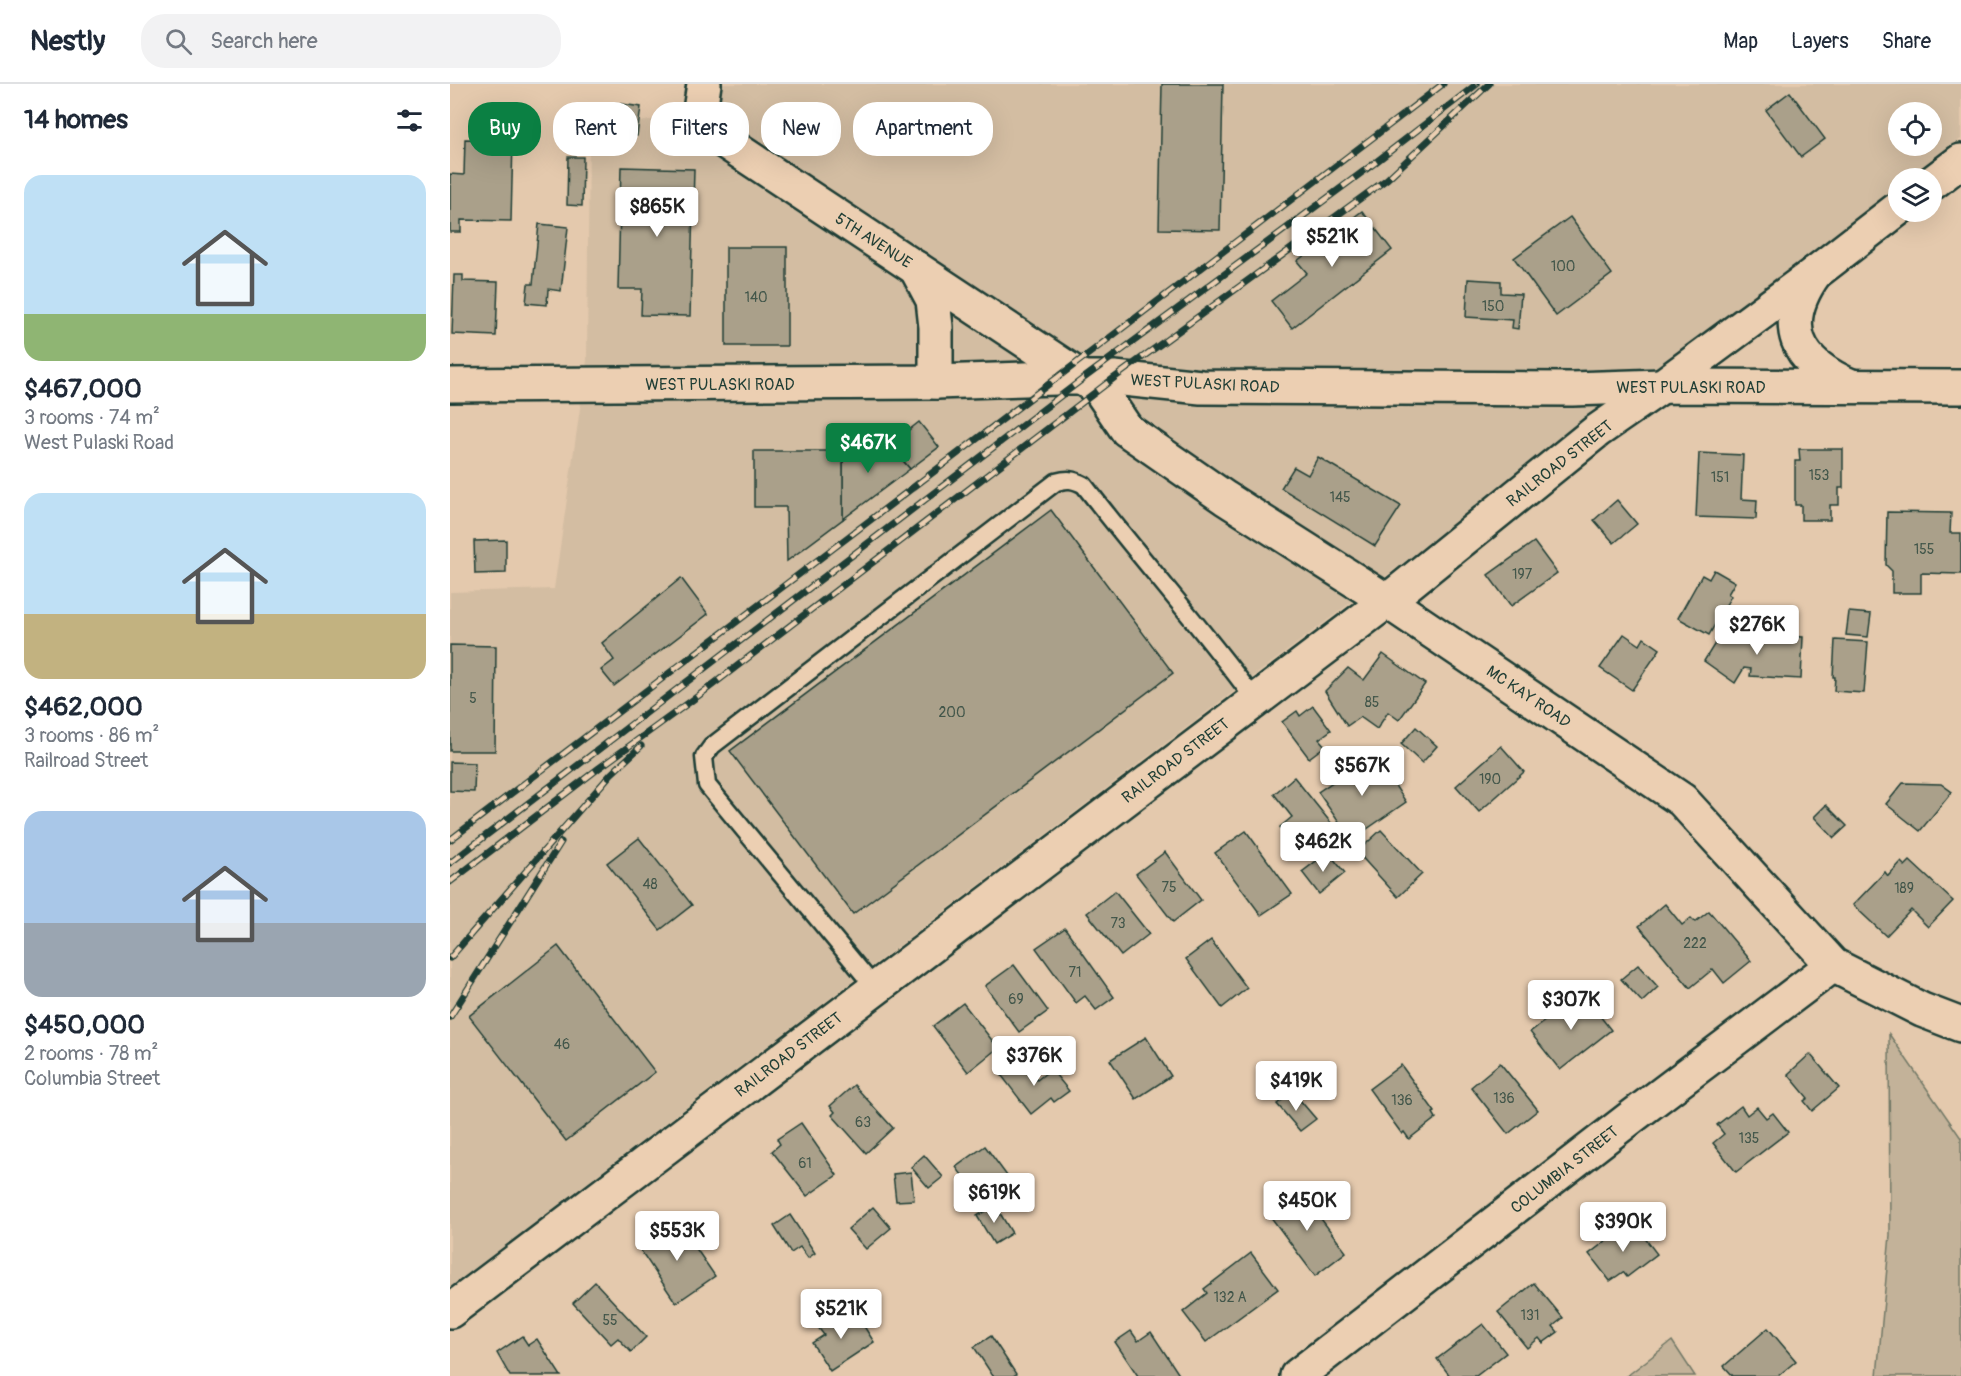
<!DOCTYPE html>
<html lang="en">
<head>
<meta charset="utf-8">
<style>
	:root { --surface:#fff; --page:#f2f2f3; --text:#1f2937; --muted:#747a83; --line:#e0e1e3; --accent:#0b8043 }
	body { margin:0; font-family:Pangolin,sans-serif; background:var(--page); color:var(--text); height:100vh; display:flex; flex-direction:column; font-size:22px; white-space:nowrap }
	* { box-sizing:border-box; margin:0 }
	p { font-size:20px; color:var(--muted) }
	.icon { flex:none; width:33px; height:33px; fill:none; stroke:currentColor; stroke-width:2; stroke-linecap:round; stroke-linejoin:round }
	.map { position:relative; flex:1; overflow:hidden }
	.drawer { display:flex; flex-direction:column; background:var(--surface); width:450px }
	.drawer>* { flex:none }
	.guide { position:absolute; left:18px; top:18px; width:570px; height:54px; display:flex; gap:12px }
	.fabs { position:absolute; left:1438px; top:18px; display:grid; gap:12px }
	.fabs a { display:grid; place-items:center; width:54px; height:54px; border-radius:50%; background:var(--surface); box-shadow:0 6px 24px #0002; font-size:30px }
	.price { position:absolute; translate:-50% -51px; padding:0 14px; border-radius:6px; background:#fff; color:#222; font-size:20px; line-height:39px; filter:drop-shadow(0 2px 3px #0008) }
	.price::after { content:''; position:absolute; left:50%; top:36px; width:18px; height:14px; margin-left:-9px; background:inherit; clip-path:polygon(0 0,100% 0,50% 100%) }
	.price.selected { background:var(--accent); color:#fff }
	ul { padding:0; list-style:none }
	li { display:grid; align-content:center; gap:12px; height:318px; padding:0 24px }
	li span { display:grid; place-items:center; height:186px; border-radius:18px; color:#555 }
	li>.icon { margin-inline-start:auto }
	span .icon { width:108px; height:108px; fill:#fffc; stroke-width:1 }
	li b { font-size:26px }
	h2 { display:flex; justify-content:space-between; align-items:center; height:72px; padding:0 24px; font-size:26px }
	.pill { padding:0 21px; border-radius:24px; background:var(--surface); box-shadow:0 6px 24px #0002; font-size:21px; line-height:54px }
	.pill.selected { background:var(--accent); color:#fff }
	header { display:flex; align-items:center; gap:36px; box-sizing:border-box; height:84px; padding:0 30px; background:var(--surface); border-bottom:2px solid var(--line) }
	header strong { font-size:28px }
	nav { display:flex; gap:33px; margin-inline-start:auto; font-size:21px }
	.search { width:420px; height:54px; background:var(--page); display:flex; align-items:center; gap:15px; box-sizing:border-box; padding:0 21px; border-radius:24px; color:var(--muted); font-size:22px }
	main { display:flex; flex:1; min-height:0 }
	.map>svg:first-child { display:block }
	.built { fill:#d3bda2; fill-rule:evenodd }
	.green { fill:#c3b299; stroke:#717866; stroke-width:1.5 }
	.building { fill:#aaa08a; stroke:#1f3d34; stroke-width:1.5 }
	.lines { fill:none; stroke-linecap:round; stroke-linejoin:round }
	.service-casing { stroke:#1f3d34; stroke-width:21 }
	.minor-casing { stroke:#1f3d34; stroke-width:38 }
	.secondary-casing { stroke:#1f3d34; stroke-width:38 }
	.service { stroke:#eccfb2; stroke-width:16 }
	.minor { stroke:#eccfb2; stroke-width:33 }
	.secondary { stroke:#eccfb2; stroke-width:33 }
	.rail-casing { stroke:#1f3d34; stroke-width:7 }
	.rail { stroke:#eccfb2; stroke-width:4.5; stroke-dasharray:14; stroke-linecap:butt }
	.labels { text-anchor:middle; stroke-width:4.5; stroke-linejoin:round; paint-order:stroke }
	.number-label { font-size:14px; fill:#42564a }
	.street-label { font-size:16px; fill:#1f3d34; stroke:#eccfb2 }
</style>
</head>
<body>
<header>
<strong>Nestly</strong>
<div class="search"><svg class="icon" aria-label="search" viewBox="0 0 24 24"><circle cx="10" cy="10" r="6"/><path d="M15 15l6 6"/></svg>Search here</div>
<nav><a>Map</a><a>Layers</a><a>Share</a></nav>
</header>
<main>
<section class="drawer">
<h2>14 homes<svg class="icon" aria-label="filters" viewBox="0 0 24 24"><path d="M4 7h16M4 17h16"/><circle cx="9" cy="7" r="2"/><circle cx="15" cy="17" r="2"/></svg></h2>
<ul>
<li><span style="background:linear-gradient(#bfe0f5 75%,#8fb573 0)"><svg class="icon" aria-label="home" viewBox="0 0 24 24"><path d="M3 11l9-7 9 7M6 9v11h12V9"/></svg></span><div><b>$467,000</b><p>3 rooms · 74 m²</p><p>West Pulaski Road</p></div></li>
<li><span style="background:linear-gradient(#bfe0f5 65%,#c2b280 0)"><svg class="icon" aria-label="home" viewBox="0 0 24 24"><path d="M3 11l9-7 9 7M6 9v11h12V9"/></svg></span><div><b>$462,000</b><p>3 rooms · 86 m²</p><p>Railroad Street</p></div></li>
<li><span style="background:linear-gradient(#a9c7e8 60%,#9aa5b1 0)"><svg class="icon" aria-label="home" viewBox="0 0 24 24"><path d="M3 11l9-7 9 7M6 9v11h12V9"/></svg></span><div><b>$450,000</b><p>2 rooms · 78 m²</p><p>Columbia Street</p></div></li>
</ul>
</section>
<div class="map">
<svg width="1511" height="1292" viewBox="0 0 1511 1292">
	<rect width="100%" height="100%" fill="#e4c9ad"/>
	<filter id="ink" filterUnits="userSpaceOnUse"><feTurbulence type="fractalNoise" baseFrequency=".0167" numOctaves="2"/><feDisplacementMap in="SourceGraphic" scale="12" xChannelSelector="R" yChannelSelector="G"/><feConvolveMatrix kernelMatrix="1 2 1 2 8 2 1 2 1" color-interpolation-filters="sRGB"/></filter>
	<g filter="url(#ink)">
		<path class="built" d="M 265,0 L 1511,0 L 1511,55 L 1459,94 L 1449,94 L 1449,102 L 0,1203 L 0,508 L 104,505 L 137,276 L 139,50 L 261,22 ZM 1449,28 L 1482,28 L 1482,62 L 1449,62 Z"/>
		<g class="green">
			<polygon points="1439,950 1511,1054 1511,1292 1427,1292 1440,1151"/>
			<polygon points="1222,1257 1245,1292 1177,1292"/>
		</g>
		<g class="building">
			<polygon points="712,0 773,0 770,146 709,145"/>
			<polygon points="1340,8 1375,55 1351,73 1316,26"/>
			<polygon points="165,19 191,23 187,52 161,49"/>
			<polygon points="15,55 63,56 61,137 11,136 11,148 0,148 0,90 14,91"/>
			<polygon points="118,73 133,73 132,122 117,121"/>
			<polygon points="171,83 244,85 240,232 191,231 192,205 168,205"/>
			<polygon points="912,127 942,166 842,244 821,217 857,189 847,177"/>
			<polygon points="1120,133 1162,190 1106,232 1064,174"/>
			<polygon points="89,140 118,143 111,207 98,205 97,221 76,219 78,200 83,200"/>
			<rect x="276" y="163" width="61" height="99"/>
			<polygon points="4,191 13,191 13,197 48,198 46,252 2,250"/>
			<polygon points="1018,195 1051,197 1051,209 1071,210 1068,245 1062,244 1063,236 1016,233"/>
			<polygon points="469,338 489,363 460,385 440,361"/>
			<polygon points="393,362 441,363 460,385 393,435"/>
			<polygon points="1349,365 1393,365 1393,404 1389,404 1389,421 1380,421 1380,436 1351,436 1351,421 1345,421 1345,377 1350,377"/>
			<polygon points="304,367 393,367 393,435 337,477 336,423 304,423"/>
			<polygon points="1249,369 1293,371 1291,415 1307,416 1306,435 1246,433"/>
			<polygon points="868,373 951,422 925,462 831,404 844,383 858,391"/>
			<polygon points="1167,416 1187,440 1164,459 1144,436"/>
			<polygon points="601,426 723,589 403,830 280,667"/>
			<polygon points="1437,428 1501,429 1500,449 1511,449 1511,490 1471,489 1471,509 1442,509 1442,487 1436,481"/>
			<polygon points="56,456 56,489 25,490 24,457"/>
			<polygon points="1084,458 1107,489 1061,522 1038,491"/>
			<polygon points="1264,486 1285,498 1278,510 1281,512 1259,551 1228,534 1252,491 1259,495"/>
			<polygon points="231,494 258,530 164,602 151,586 164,576 152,559"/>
			<polygon points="1399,528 1421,530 1418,553 1396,551"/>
			<polygon points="1275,543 1293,555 1302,555 1302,550 1353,553 1351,595 1300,592 1301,585 1294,584 1285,599 1254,577"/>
			<polygon points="1174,550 1190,561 1194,554 1210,565 1182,606 1150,584"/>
			<polygon points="1385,556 1418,558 1414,609 1384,607 1385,593 1383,593"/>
			<polygon points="0,561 46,562 45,667 0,667"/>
			<polygon points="933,570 975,600 949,636 938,628 927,645 910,633 897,642 875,607 898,584 914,596"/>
			<polygon points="863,622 881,646 869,655 875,662 859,674 832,638 847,627 850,632"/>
			<polygon points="966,643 987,662 972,679 951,660"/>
			<polygon points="1051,662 1074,688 1029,728 1006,702"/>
			<polygon points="924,670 956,718 901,756 868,708"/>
			<polygon points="0,678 25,679 24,708 0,707"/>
			<polygon points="844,693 881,739 849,766 830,743 842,733 824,710"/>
			<polygon points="1453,699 1491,700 1502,708 1470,747 1436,720"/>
			<polygon points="1376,721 1397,742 1384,754 1364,733"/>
			<polygon points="931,746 972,790 948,813 907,768"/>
			<polygon points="796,747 842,810 811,831 765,769"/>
			<polygon points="189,754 242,821 210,846 157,779"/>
			<polygon points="715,768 751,816 723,838 686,790"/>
			<polygon points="878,768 895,789 869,810 852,788"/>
			<polygon points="1460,777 1503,817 1478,843 1461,826 1436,852 1403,821 1435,788 1438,792 1451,778 1455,782"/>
			<polygon points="665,807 699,850 671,872 637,829"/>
			<polygon points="1215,820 1232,841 1241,834 1245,838 1259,827 1301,877 1274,899 1263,885 1240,904 1189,842"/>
			<polygon points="615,844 664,913 646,926 635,912 626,919 586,864"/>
			<polygon points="761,856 797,904 772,924 736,875"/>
			<polygon points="108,862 205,988 116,1057 19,932"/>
			<polygon points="564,881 598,927 569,948 535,902"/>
			<polygon points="1188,881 1208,903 1192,918 1171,895"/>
			<polygon points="1132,909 1161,946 1110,986 1080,948"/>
			<polygon points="513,919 548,964 518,988 483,942"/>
			<polygon points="696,953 721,992 686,1015 660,976"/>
			<polygon points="1360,970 1389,1004 1362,1027 1354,1017 1358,1014 1338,990"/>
			<polygon points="571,977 587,996 601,985 619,1007 604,1018 601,1014 581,1030 552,992"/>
			<polygon points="1050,979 1088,1026 1058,1050 1021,1003"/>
			<polygon points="951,981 985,1028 983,1029 986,1034 959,1055 954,1048 952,1050 919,1005"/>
			<polygon points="404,1001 443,1044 416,1069 382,1031 385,1028 380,1022"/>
			<polygon points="843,1008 866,1035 850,1047 827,1020"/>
			<polygon points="1291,1022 1297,1031 1307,1023 1316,1034 1323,1029 1338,1048 1286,1088 1263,1059 1274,1050 1267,1041"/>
			<polygon points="351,1039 387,1091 357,1112 322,1067 330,1060 327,1055"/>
			<polygon points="535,1062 563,1100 534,1121 506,1083"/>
			<polygon points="474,1071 493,1093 479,1104 461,1083"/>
			<polygon points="461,1088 464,1116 446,1117 443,1090"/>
			<polygon points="848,1104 896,1168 865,1192 817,1128"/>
			<polygon points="545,1121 562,1149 544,1160 527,1132"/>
			<polygon points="423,1123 441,1144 416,1165 398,1145"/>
			<polygon points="340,1131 365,1169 358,1174 350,1163 341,1169 324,1142"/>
			<polygon points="1182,1137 1207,1170 1177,1193 1173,1188 1160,1197 1139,1170"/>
			<polygon points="228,1138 265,1192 226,1219 189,1164"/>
			<polygon points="801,1169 828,1205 756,1258 733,1228 757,1209 754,1205"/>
			<polygon points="145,1198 196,1253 181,1268 168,1254 161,1260 123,1219"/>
			<polygon points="1084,1199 1113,1234 1103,1242 1108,1248 1093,1259 1089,1254 1077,1264 1048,1228"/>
			<polygon points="405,1228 424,1258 380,1287 362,1259 374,1251 367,1242 386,1229 391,1237"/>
			<polygon points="1033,1240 1056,1269 1026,1292 1000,1292 987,1275"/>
			<polygon points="1318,1244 1346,1277 1328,1292 1283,1292 1274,1282"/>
			<polygon points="681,1247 688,1257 701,1248 730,1292 688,1292 665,1258"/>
			<polygon points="72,1252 78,1261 87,1255 111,1292 60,1292 47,1269"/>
			<polygon points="541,1252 566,1290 563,1292 543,1292 524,1263"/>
		</g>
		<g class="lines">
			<defs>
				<path id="service" d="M 425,904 L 257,701 L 254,673 L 262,662 L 606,398 C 617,395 623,395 634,401 C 690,474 751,542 805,616"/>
				<g id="minor">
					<polyline points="254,0 248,40 650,306 677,346 775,414 937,517 1232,716 1383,881 1472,926 1511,941"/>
					<polyline points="1482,99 1511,77"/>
					<polyline points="0,1227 937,517 1147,347 1212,302 1365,189 1449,124"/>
					<polyline points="847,1292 1183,1032 1383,881"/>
				</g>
				<g id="secondary">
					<polyline points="466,184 483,216 486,243 486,298"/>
					<path d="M 1365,189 C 1328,241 1345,278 1401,302"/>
					<polyline points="0,301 486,298 606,294 664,294 751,303 1122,305 1212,302 1511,303"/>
				</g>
			</defs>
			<use href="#service" class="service-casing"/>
			<use href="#minor" class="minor-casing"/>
			<use href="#secondary" class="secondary-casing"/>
			<use href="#service" class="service"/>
			<use href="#minor" class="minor"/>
			<use href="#secondary" class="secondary"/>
			<defs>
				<g id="rail">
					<polyline points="0,756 993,0"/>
					<polyline points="0,779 634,294 922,81 1027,0"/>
					<polyline points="0,798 149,684 248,612 664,294 937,95 1039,0"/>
					<polyline points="0,874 161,690 191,662"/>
					<polyline points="0,933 111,758"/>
				</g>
			</defs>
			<use href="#rail" class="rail-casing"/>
			<use href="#rail" class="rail"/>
		</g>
	</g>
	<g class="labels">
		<g class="number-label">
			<text x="1113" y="187">100</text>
			<text x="306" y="218">140</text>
			<text x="1043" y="227">150</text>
			<text x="1369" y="396">153</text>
			<text x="1270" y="398">151</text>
			<text x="890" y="418">145</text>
			<text x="1474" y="470">155</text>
			<text x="1072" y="495">197</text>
			<text x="23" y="619">5</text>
			<text x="922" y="623">85</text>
			<text x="502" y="633">200</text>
			<text x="1040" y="700">190</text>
			<text x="200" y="805">48</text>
			<text x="719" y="808">75</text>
			<text x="1454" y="809">189</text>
			<text x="668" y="844">73</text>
			<text x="1245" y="864">222</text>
			<text x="625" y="893">71</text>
			<text x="566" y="920">69</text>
			<text x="112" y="965">46</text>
			<text x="1054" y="1019">136</text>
			<text x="952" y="1021">136</text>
			<text x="413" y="1043">63</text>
			<text x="1299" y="1059">135</text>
			<text x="355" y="1084">61</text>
			<text x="780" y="1218">132 A</text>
			<text x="1080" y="1236">131</text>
			<text x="160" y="1241">55</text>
		</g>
		<g class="street-label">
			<text transform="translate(424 156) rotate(33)" y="6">5TH AVENUE</text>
			<text transform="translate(755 299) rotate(3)" y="6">WEST PULASKI ROAD</text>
			<text x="270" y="306">WEST PULASKI ROAD</text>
			<text x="1241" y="309">WEST PULASKI ROAD</text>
			<text transform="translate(1109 379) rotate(-38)" y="6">RAILROAD STREET</text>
			<text transform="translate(1079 612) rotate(34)" y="6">MC KAY ROAD</text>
			<text transform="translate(725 676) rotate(-37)" y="6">RAILROAD STREET</text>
			<text transform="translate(338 970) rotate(-37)" y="6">RAILROAD STREET</text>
			<text transform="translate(1114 1085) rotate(-38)" y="6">COLUMBIA STREET</text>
		</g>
	</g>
</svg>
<div class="fabs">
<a><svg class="icon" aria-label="locate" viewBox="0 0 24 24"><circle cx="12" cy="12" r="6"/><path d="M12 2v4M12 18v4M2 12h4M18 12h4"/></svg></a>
<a><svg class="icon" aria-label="layers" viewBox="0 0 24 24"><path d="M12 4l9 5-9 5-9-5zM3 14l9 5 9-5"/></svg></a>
</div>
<b class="price" style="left:207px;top:154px">$865K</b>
<b class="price" style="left:882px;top:184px">$521K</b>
<b class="price selected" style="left:418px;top:390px">$467K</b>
<b class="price" style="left:1307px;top:572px">$276K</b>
<b class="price" style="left:912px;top:713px">$567K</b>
<b class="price" style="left:873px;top:789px">$462K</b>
<b class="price" style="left:1121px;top:947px">$307K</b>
<b class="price" style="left:584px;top:1003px">$376K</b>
<b class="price" style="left:846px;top:1028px">$419K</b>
<b class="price" style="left:544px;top:1140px">$619K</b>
<b class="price" style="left:857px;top:1148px">$450K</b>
<b class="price" style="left:1173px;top:1169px">$390K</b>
<b class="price" style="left:227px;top:1178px">$553K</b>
<b class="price" style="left:391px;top:1256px">$521K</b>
<div class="guide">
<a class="pill selected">Buy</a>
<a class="pill">Rent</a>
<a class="pill">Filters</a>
<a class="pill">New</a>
<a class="pill">Apartment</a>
</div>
</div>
</main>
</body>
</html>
